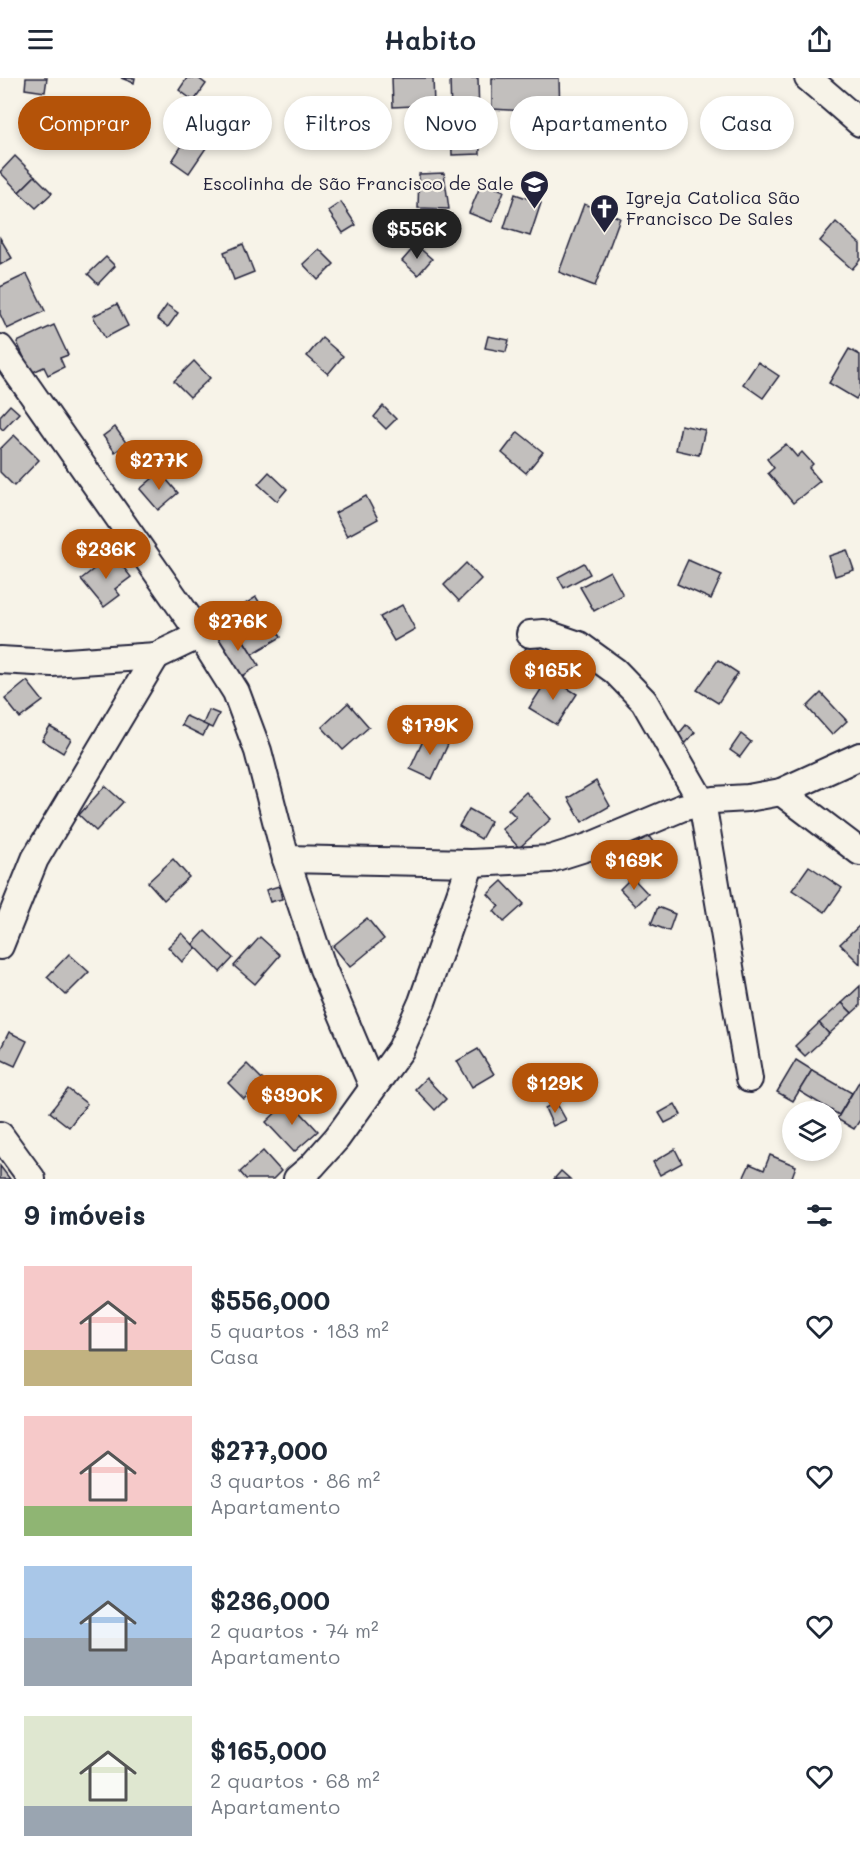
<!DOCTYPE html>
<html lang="pt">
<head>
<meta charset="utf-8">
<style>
	:root { --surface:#fff; --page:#f2f2f3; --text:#1f2937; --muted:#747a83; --accent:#b45309 }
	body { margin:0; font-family:Mali,sans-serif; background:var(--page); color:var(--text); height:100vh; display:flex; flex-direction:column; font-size:22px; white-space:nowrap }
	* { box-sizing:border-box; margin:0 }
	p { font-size:20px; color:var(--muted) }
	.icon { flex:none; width:33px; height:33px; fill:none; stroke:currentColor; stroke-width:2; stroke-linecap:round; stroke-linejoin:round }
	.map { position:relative; height:1101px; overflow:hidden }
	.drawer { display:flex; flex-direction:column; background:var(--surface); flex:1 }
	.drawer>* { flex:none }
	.top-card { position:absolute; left:18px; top:18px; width:825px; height:54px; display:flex; gap:12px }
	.controls { position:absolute; left:782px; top:1023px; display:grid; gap:12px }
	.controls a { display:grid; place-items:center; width:60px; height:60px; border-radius:50%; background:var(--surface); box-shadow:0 3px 9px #0003; font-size:30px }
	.price { position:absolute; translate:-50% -51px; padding:0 14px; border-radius:21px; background:var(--accent); color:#fff; font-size:20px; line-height:39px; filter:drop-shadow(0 2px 3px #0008) }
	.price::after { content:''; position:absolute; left:50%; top:36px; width:18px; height:14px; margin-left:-9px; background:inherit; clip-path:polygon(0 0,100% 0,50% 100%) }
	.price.selected { background:#222; color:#fff }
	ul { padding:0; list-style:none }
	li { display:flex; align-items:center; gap:18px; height:150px; padding:0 24px }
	li span { display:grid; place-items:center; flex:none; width:168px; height:120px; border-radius:0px; color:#555 }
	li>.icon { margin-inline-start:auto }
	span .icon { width:72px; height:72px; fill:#fffc; stroke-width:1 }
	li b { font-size:26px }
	h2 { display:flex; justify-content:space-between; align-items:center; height:72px; padding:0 24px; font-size:26px }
	.pill { padding:0 21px; border-radius:27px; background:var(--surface); box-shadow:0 3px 9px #0003; font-size:21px; line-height:54px }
	.pill.selected { background:var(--accent); color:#fff }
	header { display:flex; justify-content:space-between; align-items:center; height:78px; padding:0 24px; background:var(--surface); font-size:27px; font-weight:600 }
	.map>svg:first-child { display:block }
	.building { fill:#c2bfbd; stroke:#22223b; stroke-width:1.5 }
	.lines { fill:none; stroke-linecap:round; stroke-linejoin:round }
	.minor-casing { stroke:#22223b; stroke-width:30 }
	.minor { stroke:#f7f3e8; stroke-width:26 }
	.labels { text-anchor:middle; stroke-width:4.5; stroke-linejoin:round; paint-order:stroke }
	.poi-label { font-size:18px; fill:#22223b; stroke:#f7f3e8; text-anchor:end }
</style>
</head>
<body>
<header><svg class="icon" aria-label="menu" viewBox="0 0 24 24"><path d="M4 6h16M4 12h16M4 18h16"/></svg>Habito<svg class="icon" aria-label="share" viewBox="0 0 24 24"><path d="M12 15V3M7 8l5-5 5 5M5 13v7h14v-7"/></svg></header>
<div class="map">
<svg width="860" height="1101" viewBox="0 0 860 1101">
	<rect width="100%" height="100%" fill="#f7f3e8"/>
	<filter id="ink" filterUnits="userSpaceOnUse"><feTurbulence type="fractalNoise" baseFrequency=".0167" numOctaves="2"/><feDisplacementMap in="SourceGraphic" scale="12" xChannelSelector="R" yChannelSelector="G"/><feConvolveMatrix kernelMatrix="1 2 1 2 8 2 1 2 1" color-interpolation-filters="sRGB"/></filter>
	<g filter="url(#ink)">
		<g class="building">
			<polygon points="26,0 47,0 45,14 25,11"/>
			<polygon points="121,0 135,0 134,5"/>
			<polygon points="187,0 198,0 206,6 194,23 179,12"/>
			<polygon points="392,0 433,0 434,27 393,29"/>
			<polygon points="450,0 478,0 480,76 452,77"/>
			<polygon points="492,0 559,0 560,35 492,31"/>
			<polygon points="364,34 364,46 338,47 338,35"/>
			<polygon points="188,58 206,70 189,95 172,83"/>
			<polygon points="15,78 35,98 19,114 0,94"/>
			<polygon points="444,95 449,131 418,130 419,96"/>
			<polygon points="35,98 52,115 36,130 19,114"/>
			<polygon points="482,104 504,113 492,144 469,135"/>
			<polygon points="515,116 541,125 530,158 504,150"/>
			<polygon points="341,124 356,147 343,155 328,133"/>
			<polygon points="584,126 620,140 595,208 559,194"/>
			<polygon points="836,144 860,166 860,182 852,191 820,163"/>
			<polygon points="0,160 12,180 0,187"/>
			<polygon points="243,166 254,194 234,202 224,174"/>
			<polygon points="416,167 432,181 418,197 402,183"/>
			<polygon points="319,171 334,186 318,202 303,186"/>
			<polygon points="106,179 115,188 98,206 88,196"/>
			<polygon points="27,196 45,233 7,251 0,236 0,209"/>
			<polygon points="117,226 128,248 105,260 93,238"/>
			<polygon points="167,227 178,235 168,249 157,241"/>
			<polygon points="54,247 68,277 60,280 64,289 48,297 44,289 31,295 17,264"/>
			<polygon points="488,258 509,262 506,274 485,270"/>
			<polygon points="322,260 343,278 328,296 307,278"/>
			<polygon points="849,271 860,277 860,314 856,321 829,305"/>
			<polygon points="194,283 210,300 190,319 174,303"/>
			<polygon points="758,284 779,298 763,320 743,306"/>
			<polygon points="10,327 19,335 3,352 0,349 0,338"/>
			<polygon points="383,328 396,341 386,351 374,339"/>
			<polygon points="681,347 705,352 699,377 676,372"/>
			<polygon points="115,349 127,366 115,374 103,358"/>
			<polygon points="518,354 543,374 526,395 502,375"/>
			<polygon points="14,357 39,382 14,408 0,394 0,371"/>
			<polygon points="786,366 797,379 802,374 813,386 809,390 820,403 793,425 768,395 774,390 767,381"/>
			<polygon points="160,394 178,415 158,432 140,411"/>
			<polygon points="269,394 287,411 277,423 258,406"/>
			<polygon points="366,418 378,441 347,458 335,435"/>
			<polygon points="847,472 854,492 835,498 829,478"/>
			<polygon points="113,476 131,499 115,511 120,517 104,529 81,501"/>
			<polygon points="688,482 722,497 711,521 677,506"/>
			<polygon points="466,485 481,501 459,523 444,507"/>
			<polygon points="584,485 590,496 564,510 558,499"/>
			<polygon points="610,493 623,517 594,533 580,509"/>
			<polygon points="256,519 281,559 252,576 228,537"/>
			<polygon points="402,527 415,551 394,563 380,539"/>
			<polygon points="235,549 259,587 241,599 217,560"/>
			<polygon points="529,565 542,572 534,585 521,578"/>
			<polygon points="718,582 738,595 718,625 697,612"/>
			<polygon points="549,599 577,616 557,647 529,630"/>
			<polygon points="27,603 43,623 20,640 5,621"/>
			<polygon points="821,615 847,643 832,657 807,629"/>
			<polygon points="348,625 369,649 343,672 322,649"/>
			<polygon points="209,632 219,636 212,650 203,646"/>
			<polygon points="186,638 208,648 203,658 181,647"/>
			<polygon points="686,647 695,654 686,665 677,658"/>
			<polygon points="50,649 71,661 63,675 42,662"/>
			<polygon points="427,654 449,664 432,701 410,691"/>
			<polygon points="741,656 751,664 740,679 730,672"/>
			<polygon points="596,703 610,728 582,744 568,720"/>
			<polygon points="105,708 123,724 96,753 79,737"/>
			<polygon points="526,714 551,741 519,770 502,751 516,739 508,731"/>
			<polygon points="469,731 491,743 481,761 459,748"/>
			<polygon points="648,757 656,768 645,777 637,766"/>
			<polygon points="173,781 189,799 164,822 148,804"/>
			<polygon points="809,788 842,810 825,834 792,812"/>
			<polygon points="632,799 648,816 636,828 620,811"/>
			<polygon points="502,803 524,826 504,844 494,833 499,828 488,816"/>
			<polygon points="279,808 282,821 270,824 266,812"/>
			<polygon points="658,829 675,836 669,853 651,846"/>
			<polygon points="367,840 384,861 350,889 333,868"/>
			<polygon points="860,847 860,886 840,866"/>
			<polygon points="205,853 233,880 220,894 193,866"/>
			<polygon points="182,855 196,870 182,884 168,869"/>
			<polygon points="260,859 280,877 255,906 234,888"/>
			<polygon points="69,876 89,894 66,917 47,899"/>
			<polygon points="860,908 860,928 852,935 842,925"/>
			<polygon points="842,925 852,935 829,956 819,945"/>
			<polygon points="819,945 829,956 805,978 795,968"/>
			<polygon points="9,954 27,963 15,988 0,981 0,972"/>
			<polygon points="478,971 494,996 472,1009 457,983"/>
			<polygon points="796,982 812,992 793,1023 777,1014"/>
			<polygon points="247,986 263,1002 244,1021 228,1005"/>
			<polygon points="812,992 852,1015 839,1037 799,1013"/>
			<polygon points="426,1000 446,1021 435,1032 415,1011"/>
			<polygon points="860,1002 860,1042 854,1051 837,1041"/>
			<polygon points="68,1011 87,1026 69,1049 50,1034"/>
			<polygon points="289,1022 318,1053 294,1074 266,1044"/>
			<polygon points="556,1024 566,1042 553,1048 545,1030"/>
			<polygon points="675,1026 681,1037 665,1045 659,1035"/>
			<polygon points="675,1071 682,1085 660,1097 653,1084"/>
			<polygon points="263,1073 281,1093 273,1101 246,1101 240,1094"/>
			<polygon points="770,1077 796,1088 792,1099 797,1101 743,1101 750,1086 764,1092"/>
			<polygon points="0,1088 10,1101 0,1101"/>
			<polygon points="561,1093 570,1101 554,1101"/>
		</g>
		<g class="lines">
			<defs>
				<g id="minor">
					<polyline points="808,0 860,45"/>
					<polyline points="0,270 195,549 236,614 258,673 286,781 323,891 373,1009"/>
					<polyline points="530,556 544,555 579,567 615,593 644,623 702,724 749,1001"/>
					<polyline points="0,582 52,585 156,578 200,557"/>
					<polyline points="781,714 860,774"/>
					<polyline points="286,781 471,785 550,781 588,769 681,730 713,722 748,720 781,714 860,678"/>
					<polyline points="0,868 35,781 156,578"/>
					<polyline points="0,1057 32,1101"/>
					<polyline points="297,1101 312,1088 337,1060 401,971 422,924 471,785"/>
				</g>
			</defs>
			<use href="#minor" class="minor-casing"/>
			<use href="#minor" class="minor"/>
		</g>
	</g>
	<defs>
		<symbol id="school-pin" viewBox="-11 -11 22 30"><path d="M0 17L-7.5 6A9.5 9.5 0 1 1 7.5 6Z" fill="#22223b" stroke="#f7f3e8"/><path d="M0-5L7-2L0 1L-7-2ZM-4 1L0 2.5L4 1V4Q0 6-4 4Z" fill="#fff"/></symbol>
		<symbol id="church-pin" viewBox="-11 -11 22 30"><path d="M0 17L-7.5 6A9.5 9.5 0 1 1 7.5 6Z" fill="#22223b" stroke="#f7f3e8"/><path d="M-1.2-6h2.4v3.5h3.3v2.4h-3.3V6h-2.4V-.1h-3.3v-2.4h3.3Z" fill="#fff"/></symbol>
	</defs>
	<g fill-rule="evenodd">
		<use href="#school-pin" x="518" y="90" width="33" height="45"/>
		<use href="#church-pin" x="588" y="114" width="33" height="45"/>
	</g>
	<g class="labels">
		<g class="poi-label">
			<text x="514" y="112">Escolinha de São Francisco de Sale</text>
			<text x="626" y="126" text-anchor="start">Igreja Catolica São<tspan x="626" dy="21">Francisco De Sales</tspan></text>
		</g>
	</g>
</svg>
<div class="controls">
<a><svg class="icon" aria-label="layers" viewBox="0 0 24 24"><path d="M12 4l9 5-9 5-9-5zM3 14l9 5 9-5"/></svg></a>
</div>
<b class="price selected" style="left:417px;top:182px">$556K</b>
<b class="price" style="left:159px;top:413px">$277K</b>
<b class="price" style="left:106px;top:502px">$236K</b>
<b class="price" style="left:238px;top:574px">$276K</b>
<b class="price" style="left:553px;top:623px">$165K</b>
<b class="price" style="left:430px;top:678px">$179K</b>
<b class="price" style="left:634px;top:813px">$169K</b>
<b class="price" style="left:555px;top:1036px">$129K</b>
<b class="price" style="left:292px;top:1048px">$390K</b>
<div class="top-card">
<a class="pill selected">Comprar</a>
<a class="pill">Alugar</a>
<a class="pill">Filtros</a>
<a class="pill">Novo</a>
<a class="pill">Apartamento</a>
<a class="pill">Casa</a>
</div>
</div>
<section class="drawer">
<h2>9 imóveis<svg class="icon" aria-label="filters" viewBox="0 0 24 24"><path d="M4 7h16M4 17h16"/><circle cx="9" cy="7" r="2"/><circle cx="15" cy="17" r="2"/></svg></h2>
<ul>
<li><span style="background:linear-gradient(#f6c9c9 70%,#c2b280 0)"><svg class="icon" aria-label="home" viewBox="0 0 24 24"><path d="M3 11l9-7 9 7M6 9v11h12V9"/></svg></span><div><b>$556,000</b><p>5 quartos · 183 m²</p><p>Casa</p></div><svg class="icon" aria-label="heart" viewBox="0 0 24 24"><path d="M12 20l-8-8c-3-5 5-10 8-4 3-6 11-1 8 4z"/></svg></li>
<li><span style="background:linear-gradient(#f6c9c9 75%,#8fb573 0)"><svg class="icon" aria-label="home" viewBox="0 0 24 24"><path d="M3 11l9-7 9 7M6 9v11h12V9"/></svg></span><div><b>$277,000</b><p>3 quartos · 86 m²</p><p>Apartamento</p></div><svg class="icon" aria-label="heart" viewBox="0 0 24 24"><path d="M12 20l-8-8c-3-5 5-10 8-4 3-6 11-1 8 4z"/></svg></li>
<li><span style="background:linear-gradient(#a9c7e8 60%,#9aa5b1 0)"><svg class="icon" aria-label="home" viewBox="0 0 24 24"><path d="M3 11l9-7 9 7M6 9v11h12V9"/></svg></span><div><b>$236,000</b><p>2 quartos · 74 m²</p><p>Apartamento</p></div><svg class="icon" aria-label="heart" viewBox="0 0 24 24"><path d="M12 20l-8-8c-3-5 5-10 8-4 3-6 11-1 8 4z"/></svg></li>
<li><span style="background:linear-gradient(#dfe7d0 75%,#9aa5b1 0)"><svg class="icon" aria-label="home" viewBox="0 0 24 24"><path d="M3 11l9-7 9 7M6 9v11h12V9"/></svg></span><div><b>$165,000</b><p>2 quartos · 68 m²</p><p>Apartamento</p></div><svg class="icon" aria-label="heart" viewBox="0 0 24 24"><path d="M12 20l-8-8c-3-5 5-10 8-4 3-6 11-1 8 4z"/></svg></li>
</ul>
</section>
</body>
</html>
